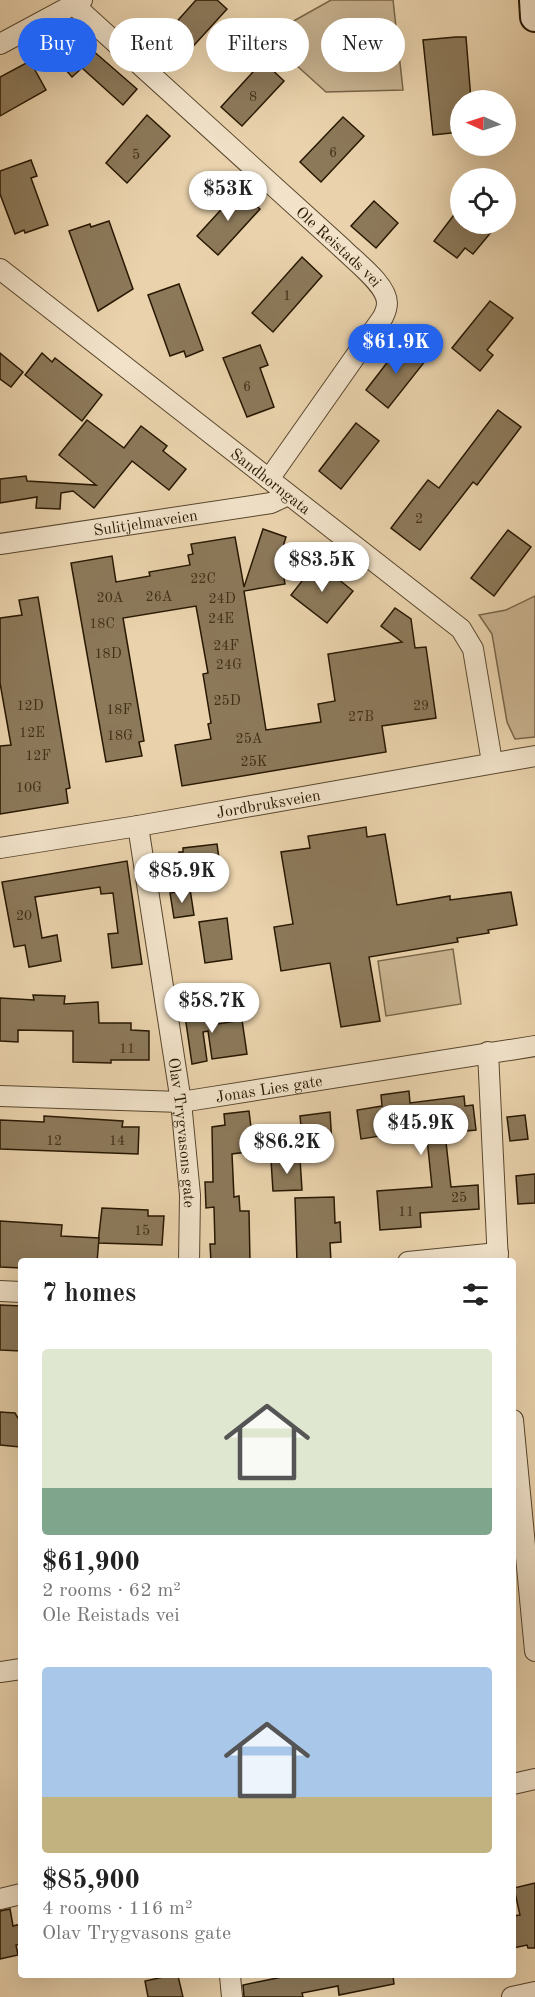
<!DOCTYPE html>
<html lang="en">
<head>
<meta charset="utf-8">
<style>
	:root { --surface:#fff; --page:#f6f6f6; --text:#222; --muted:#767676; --accent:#2563eb }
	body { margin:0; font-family:"Old Standard TT",serif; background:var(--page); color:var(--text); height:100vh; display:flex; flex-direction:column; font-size:22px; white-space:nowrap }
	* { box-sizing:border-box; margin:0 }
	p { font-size:20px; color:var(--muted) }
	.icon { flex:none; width:33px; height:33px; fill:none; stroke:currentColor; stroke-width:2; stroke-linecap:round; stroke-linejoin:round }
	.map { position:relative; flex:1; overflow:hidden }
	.details { position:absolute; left:18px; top:1258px; width:498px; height:720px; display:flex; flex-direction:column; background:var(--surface); border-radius:6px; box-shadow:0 6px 24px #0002 }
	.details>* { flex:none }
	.banner { position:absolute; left:18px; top:18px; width:500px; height:54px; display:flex; gap:12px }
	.needle { width:39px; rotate:273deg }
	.controls { position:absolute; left:450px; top:90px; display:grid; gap:12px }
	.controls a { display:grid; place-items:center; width:66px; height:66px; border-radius:50%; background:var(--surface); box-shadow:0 6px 24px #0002; font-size:30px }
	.price { position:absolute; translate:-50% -51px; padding:0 14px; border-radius:21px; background:#fff; color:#222; font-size:20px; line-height:39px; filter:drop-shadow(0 2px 3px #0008) }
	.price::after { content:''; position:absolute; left:50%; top:36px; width:18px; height:14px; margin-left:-9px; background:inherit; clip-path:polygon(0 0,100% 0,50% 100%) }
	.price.selected { background:var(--accent); color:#fff }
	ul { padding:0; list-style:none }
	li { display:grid; align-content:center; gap:12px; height:318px; padding:0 24px }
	li span { display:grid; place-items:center; height:186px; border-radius:6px; color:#555 }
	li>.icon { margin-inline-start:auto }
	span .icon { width:108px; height:108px; fill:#fffc; stroke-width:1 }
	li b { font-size:26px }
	h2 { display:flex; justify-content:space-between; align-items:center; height:72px; padding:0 24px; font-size:26px }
	.pill { padding:0 21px; border-radius:27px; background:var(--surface); box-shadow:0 6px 24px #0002; font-size:21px; line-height:54px }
	.pill.selected { background:var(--accent); color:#fff }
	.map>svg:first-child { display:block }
	.green { fill:#c8b28f; stroke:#786548; stroke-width:1.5 }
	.building { fill:#8c795a; stroke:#281802; stroke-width:1.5 }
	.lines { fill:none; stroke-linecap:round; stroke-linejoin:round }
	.street-casing { stroke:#58462c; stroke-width:22 }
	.secondary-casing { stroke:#281802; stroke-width:32 }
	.street { stroke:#f1e2c9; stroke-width:20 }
	.secondary { stroke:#f1e2c9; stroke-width:28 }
	.labels { text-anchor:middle; stroke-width:4.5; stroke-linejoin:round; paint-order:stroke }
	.number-label { font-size:14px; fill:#413018 }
	.street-label { font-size:16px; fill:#281802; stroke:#f1e2c9 }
</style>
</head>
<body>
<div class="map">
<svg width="535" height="1997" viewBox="0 0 535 1997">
	<rect width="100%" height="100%" fill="#e9d2ac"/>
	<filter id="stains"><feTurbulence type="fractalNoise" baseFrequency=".00333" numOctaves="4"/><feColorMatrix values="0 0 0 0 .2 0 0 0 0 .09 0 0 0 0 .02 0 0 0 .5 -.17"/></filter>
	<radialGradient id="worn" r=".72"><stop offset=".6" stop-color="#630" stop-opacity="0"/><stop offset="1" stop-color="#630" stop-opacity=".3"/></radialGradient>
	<g class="green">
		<polygon points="331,0 393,0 403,90 326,92 265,37"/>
		<polygon points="535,596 535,737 515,739 507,722 492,634 479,615 506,610"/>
		<polygon points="453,949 461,1004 386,1016 378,961"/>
	</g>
	<g class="building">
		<polygon points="196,0 217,0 227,9 177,64 156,45"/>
		<polygon points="76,36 137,89 123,105 82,68 72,77 56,59"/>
		<polygon points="456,37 466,37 471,100 460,100 460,132 433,135 423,40"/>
		<polygon points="30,61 46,90 0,116 0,77"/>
		<polygon points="263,61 284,81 242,126 221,107"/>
		<polygon points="147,115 170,136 127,183 106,163"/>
		<polygon points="343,117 364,136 321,182 300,162"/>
		<polygon points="31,160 37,176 31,178 48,225 25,233 24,230 15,234 0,194 0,171"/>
		<polygon points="239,190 260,209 218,255 197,236"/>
		<polygon points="374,201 398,223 376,248 351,226"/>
		<polygon points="460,207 460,224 484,224 492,231 473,254 465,248 457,258 434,241"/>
		<polygon points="109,221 133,289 98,311 69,231 90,224 91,227"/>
		<polygon points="302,257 322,276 273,332 252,313"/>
		<polygon points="179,284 203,350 186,357 184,351 170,356 148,295"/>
		<polygon points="490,301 513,318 487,350 493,355 480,371 452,348"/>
		<polygon points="403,342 426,360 388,408 366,390"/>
		<polygon points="260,345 268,365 260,368 274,407 247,417 223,358"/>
		<polygon points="0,353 23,372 11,387 0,379"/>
		<polygon points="42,353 52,362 55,358 102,395 82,421 25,375"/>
		<polygon points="498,410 521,427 477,485 473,482 420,550 413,545 391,528 428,480 439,488"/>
		<polygon points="87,420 124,448 141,426 167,446 163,451 186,469 169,490 132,461 94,508 73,491 61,493 60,509 36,508 37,497 0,503 0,479 26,476 27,481 96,485 59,455"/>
		<polygon points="356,423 379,441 341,489 319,471"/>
		<polygon points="263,529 286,537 280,556 285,584 244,591 266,730 321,722 318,704 335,701 328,654 402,642 381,626 395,608 411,619 415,648 426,647 436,718 382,726 386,752 182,786 175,745 211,739 208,724 211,723 203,674 208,673 196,606 123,618 144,741 139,742 142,756 106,762 71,563 112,556 116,582 150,576 149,572 190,565 188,555 193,554 191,544 235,537 244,587"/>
		<polygon points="508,530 531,547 494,596 471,578"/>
		<polygon points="317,562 353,591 327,623 291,595"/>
		<polygon points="38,597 70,788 66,789 68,803 0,814 0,746 11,745 0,683 0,618 22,615 19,600"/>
		<polygon points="366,827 367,837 385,834 397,905 450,896 450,900 511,892 517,925 488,930 489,933 457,938 458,942 369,957 380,1021 341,1027 330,963 281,971 274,927 293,924 281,852 310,848 308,836"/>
		<polygon points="217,844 221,874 182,878 179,852 183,852 183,848"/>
		<polygon points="127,861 142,964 112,968 108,934 118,933 113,893 101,894 100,887 35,897 42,938 57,935 61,961 29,967 25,945 14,947 2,882"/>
		<polygon points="190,889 194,915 174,918 170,893"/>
		<polygon points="227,918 232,959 205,963 199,922"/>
		<polygon points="33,995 65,996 64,1004 98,1002 99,1023 131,1023 131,1030 149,1031 149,1060 111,1060 111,1063 73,1062 73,1031 18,1030 18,1042 0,1041 0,998 34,1000"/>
		<polygon points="199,999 201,1013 216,1011 218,1024 242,1020 247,1054 212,1059 208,1031 203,1032 207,1061 192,1064 183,1002"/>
		<polygon points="409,1091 410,1103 464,1096 465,1106 473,1105 476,1130 445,1133 451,1187 478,1185 479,1209 420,1213 421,1227 380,1230 377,1191 432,1187 426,1129 361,1139 357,1110 382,1106 381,1095"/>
		<polygon points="249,1111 254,1151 232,1154 234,1197 239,1196 240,1211 249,1211 250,1262 211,1262 210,1244 215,1244 214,1207 206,1208 205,1182 213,1182 212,1127 225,1125 224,1114"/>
		<polygon points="330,1112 332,1144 303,1148 300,1116"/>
		<polygon points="525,1115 528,1139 510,1141 507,1117"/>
		<polygon points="44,1116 123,1121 122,1127 139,1127 138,1154 0,1149 0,1120 44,1122"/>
		<polygon points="300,1159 302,1190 273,1191 271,1160"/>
		<polygon points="535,1174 535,1203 518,1204 516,1176"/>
		<polygon points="334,1197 335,1223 340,1222 341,1242 330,1243 331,1262 297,1262 295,1198"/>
		<polygon points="102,1208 148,1210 148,1216 164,1216 162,1245 98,1243"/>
		<polygon points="0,1221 62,1225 61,1236 99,1238 97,1262 21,1262 21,1268 0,1267"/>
		<polygon points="0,1305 21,1306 21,1351 0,1350"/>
		<polygon points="0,1412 15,1413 21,1423 20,1447 0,1445"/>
		<polygon points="535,1883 535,1948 528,1948 527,1945 513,1948 513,1916 520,1915 514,1888"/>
		<polygon points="10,1909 13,1926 21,1924 21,1944 16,1945 18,1955 0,1959 0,1911"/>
		<polygon points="168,1976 178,1976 183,1997 148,1997 145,1981"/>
		<polygon points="287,1976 393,1976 394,1984 339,1995 338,1986 302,1993 303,1997 244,1997 243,1985"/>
	</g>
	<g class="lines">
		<defs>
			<g id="street">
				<path id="s1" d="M 73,4 L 343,249 C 356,262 387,285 387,303 C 387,308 385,313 383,317 L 269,479"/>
				<polyline points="0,44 82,0"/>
				<path id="s2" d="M 0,269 L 461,629 L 473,649 L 492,762"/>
				<path id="s3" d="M 0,544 L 271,503 L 288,495"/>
				<path id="s4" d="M 138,826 L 181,1102 L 190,1195 L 189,1262"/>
				<path id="s5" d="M 0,848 L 138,826 L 535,756"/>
				<polyline points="488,1052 498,1262"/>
				<path id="s6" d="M 0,1096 L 181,1102 L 535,1046"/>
				<polyline points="408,1262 498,1253"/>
				<polyline points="0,1291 21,1292"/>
				<polyline points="513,1420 535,1651"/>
				<polyline points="0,1672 21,1669"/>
				<polyline points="513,1784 535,1779"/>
				<polyline points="0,1899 21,1894"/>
				<polyline points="230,1976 232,1997"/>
				<polyline points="512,1997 535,1992"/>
			</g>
			<polyline id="secondary" points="534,0 535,17"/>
		</defs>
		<use href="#street" class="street-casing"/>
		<use href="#secondary" class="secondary-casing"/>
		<use href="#street" class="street"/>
		<use href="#secondary" class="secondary"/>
	</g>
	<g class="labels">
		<g class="number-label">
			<text x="253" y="101">8</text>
			<text x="333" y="157">6</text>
			<text x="136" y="159">5</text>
			<text x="287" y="300">1</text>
			<text x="247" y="391">6</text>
			<text x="419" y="523">2</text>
			<text x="203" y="583">22C</text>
			<text x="159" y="601">26A</text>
			<text x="110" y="602">20A</text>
			<text x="222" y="603">24D</text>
			<text x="221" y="623">24E</text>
			<text x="102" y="628">18C</text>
			<text x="226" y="650">24F</text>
			<text x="108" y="658">18D</text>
			<text x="229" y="669">24G</text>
			<text x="227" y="705">25D</text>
			<text x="30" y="710">12D</text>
			<text x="421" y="710">29</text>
			<text x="119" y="714">18F</text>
			<text x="361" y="721">27B</text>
			<text x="32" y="737">12E</text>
			<text x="120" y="740">18G</text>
			<text x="249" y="743">25A</text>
			<text x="38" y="760">12F</text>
			<text x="254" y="766">25K</text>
			<text x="29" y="792">10G</text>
			<text x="24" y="920">20</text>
			<text x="127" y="1053">11</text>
			<text x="54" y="1145">12</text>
			<text x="117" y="1145">14</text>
			<text x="459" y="1202">25</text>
			<text x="406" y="1216">11</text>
			<text x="142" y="1235">15</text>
		</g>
		<g class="street-label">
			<text dy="6" stroke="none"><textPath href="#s1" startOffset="360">Ole Reistads vei</textPath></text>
			<text dy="6" stroke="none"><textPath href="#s2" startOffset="344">Sandhorngata</textPath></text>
			<text dy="6" stroke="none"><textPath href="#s3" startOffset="147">Sulitjelmaveien</textPath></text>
			<text dy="6" stroke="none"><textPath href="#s5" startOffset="272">Jordbruksveien</textPath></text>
			<text dy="6" stroke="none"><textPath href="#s6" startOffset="270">Jonas Lies gate</textPath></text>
			<text dy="6" stroke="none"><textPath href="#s4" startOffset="310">Olav Trygvasons gate</textPath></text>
		</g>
	</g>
	<rect width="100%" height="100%" filter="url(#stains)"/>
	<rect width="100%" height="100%" fill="url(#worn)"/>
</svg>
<div class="controls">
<a><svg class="needle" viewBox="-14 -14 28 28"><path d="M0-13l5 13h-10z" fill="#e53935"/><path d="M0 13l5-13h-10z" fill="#767676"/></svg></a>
<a><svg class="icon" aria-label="locate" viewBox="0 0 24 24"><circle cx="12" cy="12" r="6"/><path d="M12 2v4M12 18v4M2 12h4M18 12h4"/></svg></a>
</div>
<b class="price" style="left:228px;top:222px">$53K</b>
<b class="price selected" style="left:396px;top:375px">$61.9K</b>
<b class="price" style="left:322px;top:593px">$83.5K</b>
<b class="price" style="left:182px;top:904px">$85.9K</b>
<b class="price" style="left:212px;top:1034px">$58.7K</b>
<b class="price" style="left:421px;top:1156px">$45.9K</b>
<b class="price" style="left:287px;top:1175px">$86.2K</b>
<div class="banner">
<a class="pill selected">Buy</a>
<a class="pill">Rent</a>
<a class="pill">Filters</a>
<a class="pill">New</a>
</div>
<section class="details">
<h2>7 homes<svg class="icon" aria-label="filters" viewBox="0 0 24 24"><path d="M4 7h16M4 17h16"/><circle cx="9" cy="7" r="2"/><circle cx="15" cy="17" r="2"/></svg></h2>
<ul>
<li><span style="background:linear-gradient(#dfe7d0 75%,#7fa58c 0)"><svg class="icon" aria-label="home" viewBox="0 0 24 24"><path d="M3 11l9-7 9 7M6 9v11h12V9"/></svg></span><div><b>$61,900</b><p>2 rooms · 62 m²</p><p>Ole Reistads vei</p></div></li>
<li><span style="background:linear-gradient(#a9c7e8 70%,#c2b280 0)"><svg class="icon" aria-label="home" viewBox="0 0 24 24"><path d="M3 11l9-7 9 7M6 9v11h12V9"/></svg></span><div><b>$85,900</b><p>4 rooms · 116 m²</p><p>Olav Trygvasons gate</p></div></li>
</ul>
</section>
</div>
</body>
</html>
